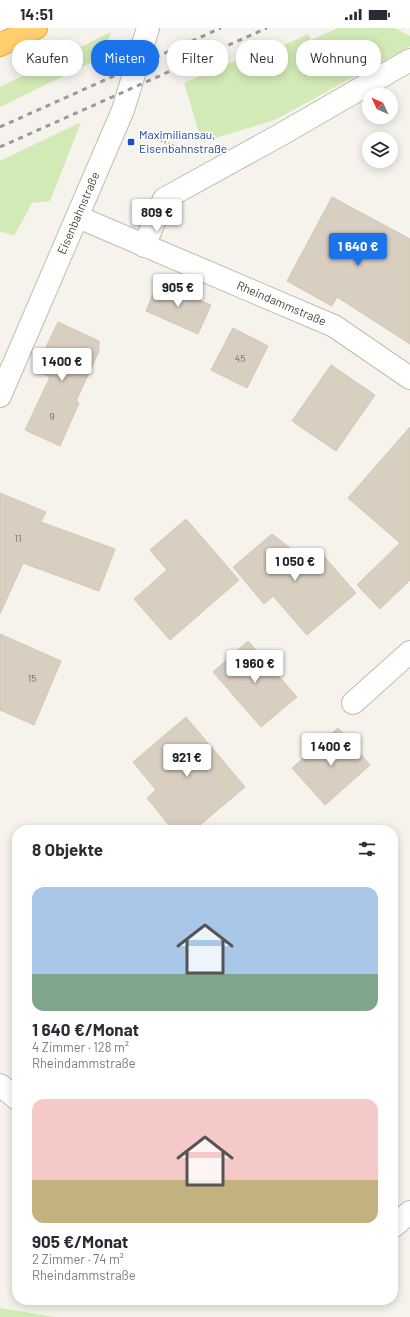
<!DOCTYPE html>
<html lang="de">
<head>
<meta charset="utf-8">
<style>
	:root { --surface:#fff; --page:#f7f7f7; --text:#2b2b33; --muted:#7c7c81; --accent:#1a73e8 }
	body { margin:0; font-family:Barlow,sans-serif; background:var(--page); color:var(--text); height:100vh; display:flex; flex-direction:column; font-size:15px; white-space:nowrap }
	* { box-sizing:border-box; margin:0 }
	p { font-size:13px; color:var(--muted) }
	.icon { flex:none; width:22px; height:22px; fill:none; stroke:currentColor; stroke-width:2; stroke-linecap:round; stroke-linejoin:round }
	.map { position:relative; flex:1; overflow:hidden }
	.sheet { position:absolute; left:12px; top:797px; width:386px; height:480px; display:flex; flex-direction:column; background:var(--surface); border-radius:16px; box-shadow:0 2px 10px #0003 }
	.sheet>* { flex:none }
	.hud { position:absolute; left:12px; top:12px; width:386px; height:36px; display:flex; gap:8px }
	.needle { width:26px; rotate:314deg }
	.tools { position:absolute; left:362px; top:60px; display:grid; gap:8px }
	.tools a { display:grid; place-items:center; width:36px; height:36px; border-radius:50%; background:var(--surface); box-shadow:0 2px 10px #0003; font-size:20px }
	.price { position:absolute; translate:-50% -34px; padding:0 9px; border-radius:4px; background:#fff; color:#222; font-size:13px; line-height:26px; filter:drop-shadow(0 1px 2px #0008) }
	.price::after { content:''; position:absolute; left:50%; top:24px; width:12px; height:9px; margin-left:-6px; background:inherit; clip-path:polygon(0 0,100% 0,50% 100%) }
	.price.on { background:var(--accent); color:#fff }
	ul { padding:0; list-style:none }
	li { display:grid; align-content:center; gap:8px; height:212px; padding:0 20px }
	li span { display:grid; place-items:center; height:124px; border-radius:12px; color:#555 }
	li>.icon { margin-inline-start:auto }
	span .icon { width:72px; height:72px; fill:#fffc; stroke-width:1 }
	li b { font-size:17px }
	h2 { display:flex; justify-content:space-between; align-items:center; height:48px; padding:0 20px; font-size:17px }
	.pill { padding:0 14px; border-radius:16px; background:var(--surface); box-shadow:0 2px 10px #0003; font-size:14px; line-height:36px }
	.pill.on { background:var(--accent); color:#fff }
	.status { display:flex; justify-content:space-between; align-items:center; height:28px; padding:0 20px; background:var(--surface); direction:ltr }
	.status svg { height:11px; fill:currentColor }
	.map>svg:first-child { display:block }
	.green { fill:#d2eab5 }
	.building { fill:#d8cfc1; stroke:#d3c7b4 }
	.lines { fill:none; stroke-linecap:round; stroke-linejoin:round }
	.minor-casing { stroke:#c2bbae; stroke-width:24 }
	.highway-casing { stroke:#e0a43c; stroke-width:24 }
	.path { stroke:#c4b79f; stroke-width:2.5; stroke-dasharray:2 2; stroke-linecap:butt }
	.minor { stroke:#fff; stroke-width:22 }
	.highway { stroke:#ffcf6e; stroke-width:22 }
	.rail { stroke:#9a9a9a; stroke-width:3; stroke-dasharray:5 5; stroke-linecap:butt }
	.transit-dot { fill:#1a4fb4; stroke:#fff; stroke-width:1.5 }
	.labels { text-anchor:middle; stroke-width:3; stroke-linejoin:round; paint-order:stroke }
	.number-label { font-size:10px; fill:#6e675b }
	.transit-label { font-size:12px; fill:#164399; stroke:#fff; text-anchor:start }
	.street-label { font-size:12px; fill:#4b4439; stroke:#fff }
</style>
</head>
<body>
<div class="status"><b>14:51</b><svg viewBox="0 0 49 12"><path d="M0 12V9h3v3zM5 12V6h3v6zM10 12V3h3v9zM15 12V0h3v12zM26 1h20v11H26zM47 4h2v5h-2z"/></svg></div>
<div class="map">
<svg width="410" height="1289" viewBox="0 0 410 1289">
	<rect width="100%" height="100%" fill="#f6f3ec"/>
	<g class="green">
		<polygon points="338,0 395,0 410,8 410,18 275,92 202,114 184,55 251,26 254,31 308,6 311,12"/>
		<polygon points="111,4 103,29 0,79 0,59"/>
		<polygon points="81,94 50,173 32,175 14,208 0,203 0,133"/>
		<polygon points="0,1280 55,1289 0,1289"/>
	</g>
	<g class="building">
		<polygon points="332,169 410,211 410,316 337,269 332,278 287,253"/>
		<polygon points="158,254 211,277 198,306 146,283"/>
		<polygon points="58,294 99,313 99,323 76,373 79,375 60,418 25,402 50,349 35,342"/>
		<polygon points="233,300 268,318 247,360 211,342"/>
		<polygon points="331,337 375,367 336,423 292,393"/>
		<polygon points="410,399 410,552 380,581 357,557 400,515 348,470"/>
		<polygon points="0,465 46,484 41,494 115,521 99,563 23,535 0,586"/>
		<polygon points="186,491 239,552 170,612 134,571 167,542 150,522"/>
		<polygon points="272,506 298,526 303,521 314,534 322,526 356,565 307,607 273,568 264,576 233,539"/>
		<polygon points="0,606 61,633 34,697 0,682"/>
		<polygon points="248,613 297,669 261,699 213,644"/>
		<polygon points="186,689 245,759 194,802 173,802 147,770 156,762 133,734"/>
		<polygon points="338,700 370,737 325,777 292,740"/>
	</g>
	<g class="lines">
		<defs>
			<g id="minor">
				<path id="s1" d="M 78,189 L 334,298 L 410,350"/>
				<polyline points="144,218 164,171 280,107 410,32"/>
				<path id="s2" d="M 0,368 L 123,82 L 148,0"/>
				<polyline points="353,675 410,624"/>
				<polyline points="0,1057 17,1071"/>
				<polyline points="393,1199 410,1184"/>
			</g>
			<polyline id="highway" points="0,17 36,0"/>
		</defs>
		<use href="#minor" class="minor-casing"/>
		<use href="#highway" class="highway-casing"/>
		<polyline class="path" points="142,105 192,125"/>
		<use href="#minor" class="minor"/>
		<use href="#highway" class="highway"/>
		<g class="rail">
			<polyline points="0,99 221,0"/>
			<polyline points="0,119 267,0"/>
		</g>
	</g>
	<rect class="transit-dot" x="127" y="110" width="8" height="8" rx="2"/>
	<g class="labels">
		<g class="number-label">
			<text x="240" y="334">45</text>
			<text x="52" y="392">9</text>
			<text x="18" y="514">11</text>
			<text x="32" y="654">15</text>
		</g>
		<g class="transit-label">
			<text x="139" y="111">Maximiliansau,<tspan x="139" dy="14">Eisenbahnstraße</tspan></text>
		</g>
		<g class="street-label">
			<text dy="4" stroke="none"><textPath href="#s2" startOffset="199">Eisenbahnstraße</textPath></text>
			<text dy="4" stroke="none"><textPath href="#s1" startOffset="221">Rheindammstraße</textPath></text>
		</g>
	</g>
</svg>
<div class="tools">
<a><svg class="needle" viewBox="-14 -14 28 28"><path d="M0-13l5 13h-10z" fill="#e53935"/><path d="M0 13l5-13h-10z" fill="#7c7c81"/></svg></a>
<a><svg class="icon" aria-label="layers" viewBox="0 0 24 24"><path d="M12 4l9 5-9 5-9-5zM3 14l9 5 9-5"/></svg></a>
</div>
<b class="price" style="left:157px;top:205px">809 €</b>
<b class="price on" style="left:358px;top:239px">1 640 €</b>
<b class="price" style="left:178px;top:280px">905 €</b>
<b class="price" style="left:62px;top:354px">1 400 €</b>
<b class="price" style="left:295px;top:554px">1 050 €</b>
<b class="price" style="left:255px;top:656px">1 960 €</b>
<b class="price" style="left:331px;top:739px">1 400 €</b>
<b class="price" style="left:187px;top:750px">921 €</b>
<div class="hud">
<a class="pill">Kaufen</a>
<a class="pill on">Mieten</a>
<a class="pill">Filter</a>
<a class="pill">Neu</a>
<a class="pill">Wohnung</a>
</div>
<section class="sheet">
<h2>8 Objekte<svg class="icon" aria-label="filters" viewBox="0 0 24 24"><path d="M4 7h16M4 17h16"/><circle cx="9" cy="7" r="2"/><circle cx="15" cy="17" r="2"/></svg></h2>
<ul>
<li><span style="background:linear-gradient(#a9c7e8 70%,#7fa58c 0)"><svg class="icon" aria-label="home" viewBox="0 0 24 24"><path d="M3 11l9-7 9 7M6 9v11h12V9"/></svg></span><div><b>1 640 €/Monat</b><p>4 Zimmer · 128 m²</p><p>Rheindammstraße</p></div></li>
<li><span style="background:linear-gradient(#f6c9c9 65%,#c2b280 0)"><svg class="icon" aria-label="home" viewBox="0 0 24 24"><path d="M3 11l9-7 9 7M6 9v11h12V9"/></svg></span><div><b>905 €/Monat</b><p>2 Zimmer · 74 m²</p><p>Rheindammstraße</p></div></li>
</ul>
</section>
</div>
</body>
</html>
